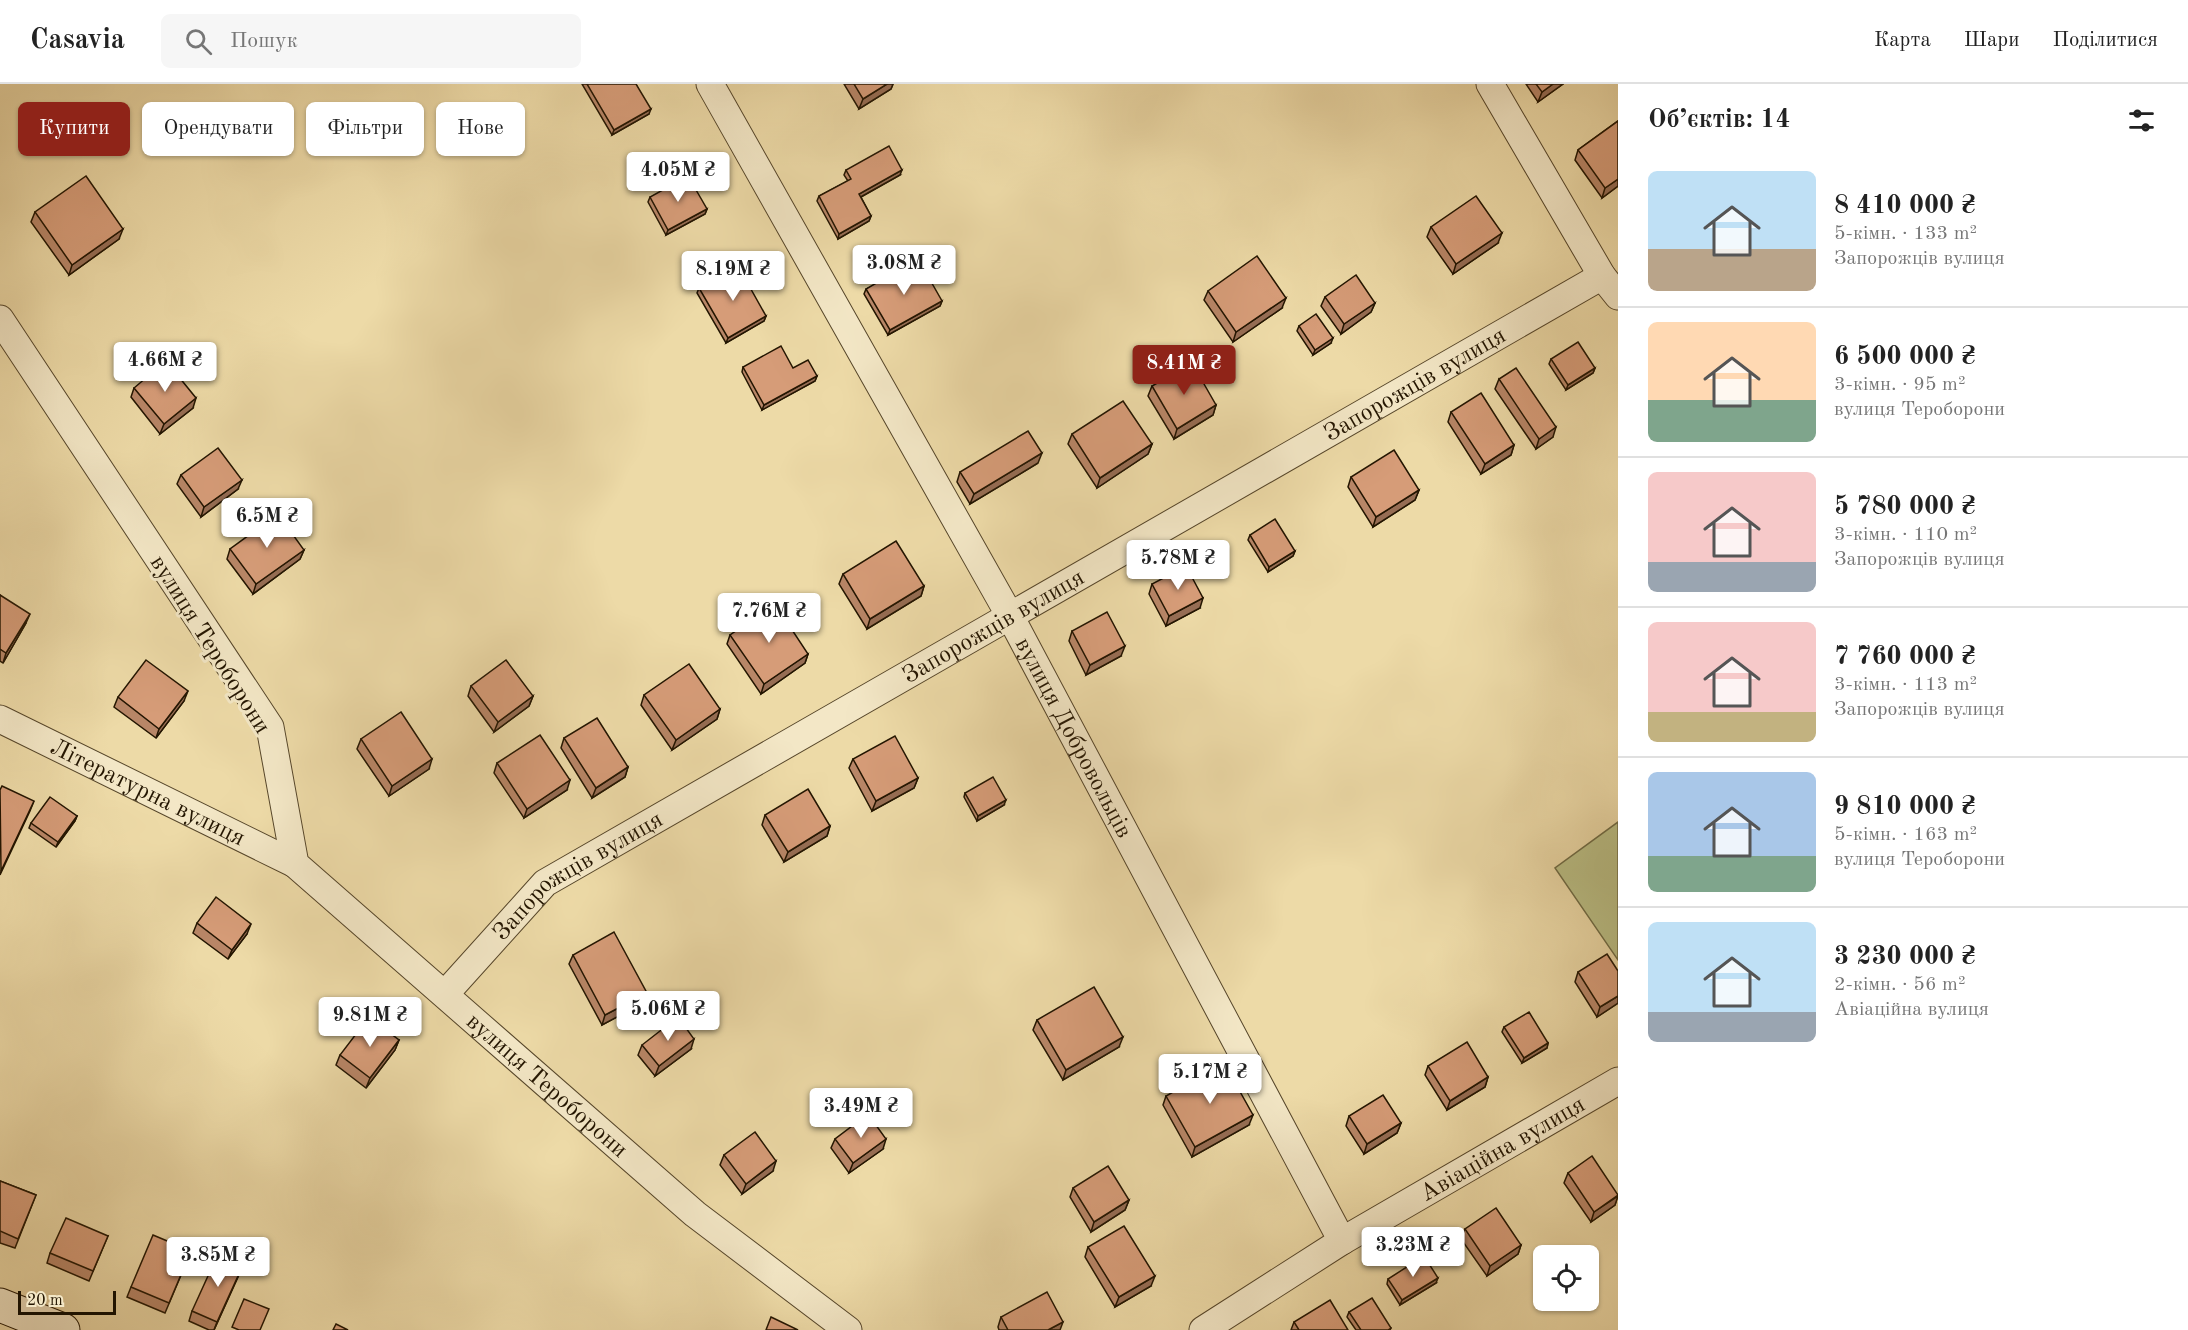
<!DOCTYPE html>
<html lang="uk">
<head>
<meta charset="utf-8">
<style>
	:root { --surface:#fff; --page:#f6f6f6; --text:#222; --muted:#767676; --line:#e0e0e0; --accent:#8f2418 }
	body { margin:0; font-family:"Old Standard TT",serif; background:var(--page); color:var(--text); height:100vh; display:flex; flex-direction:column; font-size:22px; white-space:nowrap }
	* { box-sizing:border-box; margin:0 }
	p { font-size:20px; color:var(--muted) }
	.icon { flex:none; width:33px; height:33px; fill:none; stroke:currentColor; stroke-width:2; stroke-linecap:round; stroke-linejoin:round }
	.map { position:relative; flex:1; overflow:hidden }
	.panel { display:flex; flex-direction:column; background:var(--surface); width:570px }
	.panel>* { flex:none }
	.hud { position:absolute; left:18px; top:18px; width:570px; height:54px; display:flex; gap:12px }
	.controls { position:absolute; left:1533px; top:1161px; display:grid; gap:12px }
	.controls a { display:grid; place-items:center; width:66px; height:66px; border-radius:9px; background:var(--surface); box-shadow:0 2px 4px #0004; font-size:30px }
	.scale { position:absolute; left:18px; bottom:15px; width:98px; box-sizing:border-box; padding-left:6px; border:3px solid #231501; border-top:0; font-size:16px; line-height:21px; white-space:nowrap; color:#231501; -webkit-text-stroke:4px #f3e7c6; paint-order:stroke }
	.price { position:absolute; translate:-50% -51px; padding:0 14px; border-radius:6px; background:#fff; color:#222; font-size:20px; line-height:39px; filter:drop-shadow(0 2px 3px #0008) }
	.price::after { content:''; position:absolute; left:50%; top:36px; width:18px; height:14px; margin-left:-9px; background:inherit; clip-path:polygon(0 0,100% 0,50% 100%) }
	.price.on { background:var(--accent); color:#fff }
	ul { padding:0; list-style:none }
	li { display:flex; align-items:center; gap:18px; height:150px; padding:0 30px }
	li+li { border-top:2px solid var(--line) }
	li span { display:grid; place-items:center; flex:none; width:168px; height:120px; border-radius:9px; color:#555 }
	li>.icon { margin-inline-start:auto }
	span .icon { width:72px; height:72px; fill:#fffc; stroke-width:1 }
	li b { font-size:26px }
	h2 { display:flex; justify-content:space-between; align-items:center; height:72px; padding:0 30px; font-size:26px }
	.pill { padding:0 21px; border-radius:9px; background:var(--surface); box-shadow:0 2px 4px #0004; font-size:21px; line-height:54px }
	.pill.on { background:var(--accent); color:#fff }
	header { display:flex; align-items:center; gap:36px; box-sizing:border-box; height:84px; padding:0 30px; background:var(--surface); border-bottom:2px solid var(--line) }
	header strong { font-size:28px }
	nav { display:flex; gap:33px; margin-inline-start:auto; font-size:21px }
	.search { width:420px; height:54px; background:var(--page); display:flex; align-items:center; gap:15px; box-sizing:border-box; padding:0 21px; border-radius:9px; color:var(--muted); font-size:22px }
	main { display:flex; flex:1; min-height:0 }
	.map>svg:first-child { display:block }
	.green { fill:#babf85; stroke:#6e6a43; stroke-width:1.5 }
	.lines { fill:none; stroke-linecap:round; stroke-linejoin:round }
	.street-casing { stroke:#56462a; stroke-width:29 }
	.secondary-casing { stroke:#231501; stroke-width:35 }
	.street { stroke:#f3e7c6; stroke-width:27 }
	.secondary { stroke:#f3e7c6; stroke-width:33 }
	.wall { fill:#b88667; stroke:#231501; stroke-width:1.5 }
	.shaded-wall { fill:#966d54; stroke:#231501; stroke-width:1.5 }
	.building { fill:#d69c78; stroke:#231501; stroke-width:1.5 }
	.labels { text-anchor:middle; stroke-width:6; stroke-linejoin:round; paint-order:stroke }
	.street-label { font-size:24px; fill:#231501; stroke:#f3e7c6 }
</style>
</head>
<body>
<header>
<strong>Casavia</strong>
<div class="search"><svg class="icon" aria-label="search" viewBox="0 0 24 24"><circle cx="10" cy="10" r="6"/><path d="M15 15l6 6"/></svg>Пошук</div>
<nav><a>Карта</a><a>Шари</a><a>Поділитися</a></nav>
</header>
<main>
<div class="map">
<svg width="1618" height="1246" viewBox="0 0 1618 1246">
	<rect width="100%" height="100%" fill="#eddaa7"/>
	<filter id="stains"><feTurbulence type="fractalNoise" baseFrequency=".00333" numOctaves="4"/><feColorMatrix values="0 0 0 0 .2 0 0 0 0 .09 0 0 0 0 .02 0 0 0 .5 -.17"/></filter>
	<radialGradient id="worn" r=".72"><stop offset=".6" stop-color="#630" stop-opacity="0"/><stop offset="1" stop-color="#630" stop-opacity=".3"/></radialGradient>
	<polygon class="green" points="1618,738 1618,876 1555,784"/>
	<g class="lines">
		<defs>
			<g id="street">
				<path id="s1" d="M 710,0 L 1010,532 L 1342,1157"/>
				<polyline points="1490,0 1602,192 1618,212"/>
				<path id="s2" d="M 0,235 L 270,643 L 295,780 L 695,1130 L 848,1246"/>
				<path id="s3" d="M 0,635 L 295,780"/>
				<path id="s4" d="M 445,910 L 545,799 L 1602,192"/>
				<path id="s5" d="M 1203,1246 L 1342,1157 L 1618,997"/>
			</g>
			<polyline id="secondary" points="0,1221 63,1246"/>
		</defs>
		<use href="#street" class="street-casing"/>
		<use href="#secondary" class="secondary-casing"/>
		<use href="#street" class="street"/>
		<use href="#secondary" class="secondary"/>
	</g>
	<g class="wall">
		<polygon points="582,0 636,0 649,30 612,51"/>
		<polygon points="844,0 893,0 891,5 859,25"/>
		<polygon points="1526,0 1563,0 1538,18"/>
		<polygon points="1618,37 1618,102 1602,114 1575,76 1578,66"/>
		<polygon points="846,86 900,91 861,113 871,132 869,137 838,155 817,117 819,112 848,97 844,91"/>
		<polygon points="650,113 707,125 705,130 666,151 648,118"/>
		<polygon points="35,128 119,155 69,191 31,138"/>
		<polygon points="1431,143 1498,159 1453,190 1427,153"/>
		<polygon points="905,189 942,217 940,222 888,251 864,210 866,205"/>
		<polygon points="699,204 766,232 764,237 726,259 697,209"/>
		<polygon points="1208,207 1282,224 1233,258 1204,216"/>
		<polygon points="1325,213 1375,219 1371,228 1341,250 1321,222"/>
		<polygon points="1299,242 1331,259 1313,271 1297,247"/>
		<polygon points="1551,275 1595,284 1593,289 1566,306 1549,280"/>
		<polygon points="743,283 817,292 815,297 762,326 742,288"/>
		<polygon points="1499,295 1553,353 1536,365 1495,305"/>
		<polygon points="1152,302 1216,321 1213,331 1174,355 1148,312"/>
		<polygon points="134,304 193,324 160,350 131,313"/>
		<polygon points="1451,328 1514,361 1511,371 1481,390 1448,338"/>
		<polygon points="1072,350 1152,360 1148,370 1097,404 1068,360"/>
		<polygon points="1038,379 970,420 957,398 960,388"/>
		<polygon points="181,391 238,405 201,433 177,400"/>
		<polygon points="1351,393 1419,406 1415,416 1373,443 1348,403"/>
		<polygon points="1250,451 1295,467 1293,472 1268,488 1248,456"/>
		<polygon points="230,465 304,466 300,475 253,510 227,475"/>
		<polygon points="843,490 924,502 921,512 867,545 839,500"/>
		<polygon points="1152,500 1200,524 1166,542 1149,510"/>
		<polygon points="0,511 26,539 3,579 0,577"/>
		<polygon points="1072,547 1121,572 1086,591 1069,557"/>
		<polygon points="730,551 808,570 805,579 761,610 727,560"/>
		<polygon points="471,602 533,612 529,622 494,648 468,612"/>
		<polygon points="644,611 720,625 717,635 672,666 641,621"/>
		<polygon points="118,613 184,617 156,654 114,623"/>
		<polygon points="564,654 628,683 625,693 592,714 561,664"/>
		<polygon points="361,655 429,685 389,712 357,665"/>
		<polygon points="853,675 918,694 914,704 872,727 849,684"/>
		<polygon points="497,679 567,706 524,734 494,689"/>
		<polygon points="965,709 1004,721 977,737 964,713"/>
		<polygon points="765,731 830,742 827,752 784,778 762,741"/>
		<polygon points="77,732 75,737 56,763 29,744 31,739"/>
		<polygon points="197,839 247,850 228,875 193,849"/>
		<polygon points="573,871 647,909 643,919 602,941 569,880"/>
		<polygon points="1618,887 1618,919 1597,933 1575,898 1578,888"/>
		<polygon points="1037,936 1119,963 1063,996 1033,946"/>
		<polygon points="1504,943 1548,959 1547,964 1522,979 1502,948"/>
		<polygon points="399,956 395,966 366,1004 336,981 340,971"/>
		<polygon points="642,961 691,965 655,992 638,971"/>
		<polygon points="1428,982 1488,993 1485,1003 1447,1026 1425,991"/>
		<polygon points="1166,1012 1249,1041 1192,1073 1163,1021"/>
		<polygon points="1349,1032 1401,1039 1397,1049 1364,1070 1346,1042"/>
		<polygon points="835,1055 883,1065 849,1089 831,1064"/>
		<polygon points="724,1071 773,1087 742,1110 720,1081"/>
		<polygon points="1568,1089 1618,1111 1615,1121 1591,1138 1564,1099"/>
		<polygon points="0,1097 36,1111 15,1164 0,1159"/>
		<polygon points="1073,1104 1129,1116 1125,1126 1091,1148 1070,1113"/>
		<polygon points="1465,1145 1521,1161 1518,1170 1487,1192 1461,1155"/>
		<polygon points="108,1152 89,1197 47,1179 50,1169"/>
		<polygon points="1088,1163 1151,1202 1115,1223 1085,1173"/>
		<polygon points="187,1177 165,1229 127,1213 131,1203"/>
		<polygon points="243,1181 214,1246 209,1246 189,1237 192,1227"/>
		<polygon points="1388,1195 1436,1199 1400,1221 1387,1200"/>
		<polygon points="1349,1228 1391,1244 1390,1246 1356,1246 1347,1233"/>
		<polygon points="1001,1233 1060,1246 999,1246 998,1243"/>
		<polygon points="1294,1238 1348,1246 1291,1246"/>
	</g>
	<g class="shaded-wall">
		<polygon points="887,0 893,0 891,5 859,25 863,15"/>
		<polygon points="1553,0 1563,0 1538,18 1542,8"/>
		<polygon points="651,25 649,30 612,51 614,46"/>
		<polygon points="902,86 900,91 857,115 859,110"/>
		<polygon points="1618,95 1618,102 1602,114 1605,104"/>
		<polygon points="707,125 705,130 666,151 668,146"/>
		<polygon points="871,132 869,137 838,155 839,150"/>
		<polygon points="123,145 119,155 69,191 72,181"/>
		<polygon points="1502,149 1498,159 1453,190 1456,180"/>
		<polygon points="1286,214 1282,224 1233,258 1236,248"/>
		<polygon points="942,217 940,222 888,251 890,246"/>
		<polygon points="1375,219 1371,228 1341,250 1344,240"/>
		<polygon points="766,232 764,237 726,259 728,254"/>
		<polygon points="1333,254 1331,259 1313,271 1315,266"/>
		<polygon points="1595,284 1593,289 1566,306 1568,301"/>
		<polygon points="817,292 815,297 762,326 764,321"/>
		<polygon points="196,314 193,324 160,350 164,340"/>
		<polygon points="1216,321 1213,331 1174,355 1177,345"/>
		<polygon points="1556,343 1553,353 1536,365 1539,355"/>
		<polygon points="1152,360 1148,370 1097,404 1100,394"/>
		<polygon points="1514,361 1511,371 1481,390 1485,380"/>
		<polygon points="1042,369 1038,379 970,420 974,410"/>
		<polygon points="242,396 238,405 201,433 204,423"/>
		<polygon points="1419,406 1415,416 1373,443 1376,433"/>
		<polygon points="304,466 300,475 253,510 256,500"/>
		<polygon points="1295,467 1293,472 1268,488 1269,483"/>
		<polygon points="924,502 921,512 867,545 870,535"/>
		<polygon points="1203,514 1200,524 1166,542 1169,532"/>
		<polygon points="30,530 26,539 3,579 6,569"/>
		<polygon points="1125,562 1121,572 1086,591 1090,581"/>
		<polygon points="808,570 805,579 761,610 764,600"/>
		<polygon points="188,607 184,617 156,654 159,645"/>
		<polygon points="533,612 529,622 494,648 498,638"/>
		<polygon points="720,625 717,635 672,666 676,656"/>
		<polygon points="432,675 429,685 389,712 392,702"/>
		<polygon points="628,683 625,693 592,714 596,704"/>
		<polygon points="918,694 914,704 872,727 876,717"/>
		<polygon points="570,696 567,706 524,734 527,725"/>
		<polygon points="1006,716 1004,721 977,737 978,732"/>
		<polygon points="34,717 30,727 0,791 1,787"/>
		<polygon points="77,732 75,737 56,763 58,758"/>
		<polygon points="830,742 827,752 784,778 788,768"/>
		<polygon points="251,840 247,850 228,875 232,866"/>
		<polygon points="647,909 643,919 602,941 605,931"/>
		<polygon points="1618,912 1618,919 1597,933 1600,923"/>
		<polygon points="1123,953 1119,963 1063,996 1066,986"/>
		<polygon points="694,955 691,965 655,992 659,982"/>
		<polygon points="399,956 395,966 366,1004 370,994"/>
		<polygon points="1548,959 1547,964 1522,979 1524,974"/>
		<polygon points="1488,993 1485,1003 1447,1026 1450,1017"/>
		<polygon points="1253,1031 1249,1041 1192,1073 1195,1063"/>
		<polygon points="1401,1039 1397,1049 1364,1070 1367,1060"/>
		<polygon points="886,1055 883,1065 849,1089 853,1079"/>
		<polygon points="776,1077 773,1087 742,1110 746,1100"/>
		<polygon points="1618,1112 1615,1121 1591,1138 1594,1128"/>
		<polygon points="1129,1116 1125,1126 1091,1148 1094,1138"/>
		<polygon points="1521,1161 1518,1170 1487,1192 1490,1182"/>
		<polygon points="243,1181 239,1191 214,1246 217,1238"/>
		<polygon points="1155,1192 1151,1202 1115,1223 1119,1213"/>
		<polygon points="1438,1194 1436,1199 1400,1221 1402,1216"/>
		<polygon points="1063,1238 1060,1246 1048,1246"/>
	</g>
	<g class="building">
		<polygon points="587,0 636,0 651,25 614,46"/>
		<polygon points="854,0 887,0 863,15"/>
		<polygon points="1536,0 1553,0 1542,8"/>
		<polygon points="1618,37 1618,95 1605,104 1578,66"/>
		<polygon points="889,62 902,86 859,110 871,132 839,150 819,112 851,95 846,86"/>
		<polygon points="86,92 123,145 72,181 35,128"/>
		<polygon points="688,92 707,125 668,146 650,113"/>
		<polygon points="1476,112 1502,149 1456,180 1431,143"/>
		<polygon points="1257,172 1286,214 1236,248 1208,207"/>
		<polygon points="921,180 942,217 890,246 866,205 902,184 905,189"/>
		<polygon points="738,182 766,232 728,254 699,204"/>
		<polygon points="1356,191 1375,219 1344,240 1325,213"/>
		<polygon points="1316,230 1333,254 1315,266 1299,242"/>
		<polygon points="1578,258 1595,284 1568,301 1551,275"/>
		<polygon points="781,262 793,284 808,276 817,292 764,321 743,283"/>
		<polygon points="166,277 196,314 164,340 134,304"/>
		<polygon points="1192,279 1216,321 1177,345 1152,302"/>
		<polygon points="1516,284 1556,343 1539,355 1499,295"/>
		<polygon points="1481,309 1514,361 1485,380 1451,328"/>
		<polygon points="1123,317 1152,360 1100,394 1072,350"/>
		<polygon points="1028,347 1042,369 974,410 960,388"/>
		<polygon points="218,364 242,396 204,423 181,391"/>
		<polygon points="1394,366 1419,406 1376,433 1351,393"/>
		<polygon points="278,430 304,466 256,500 230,465"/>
		<polygon points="1275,435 1295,467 1269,483 1250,451"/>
		<polygon points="896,457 924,502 870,535 843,490"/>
		<polygon points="1186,482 1203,514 1169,532 1152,500"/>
		<polygon points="0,511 30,530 6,569 0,565"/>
		<polygon points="775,520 808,570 764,600 730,551"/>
		<polygon points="1107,528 1125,562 1090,581 1072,547"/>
		<polygon points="146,576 188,607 159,645 118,613"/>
		<polygon points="506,576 533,612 498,638 471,602"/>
		<polygon points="689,580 720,625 676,656 644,611"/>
		<polygon points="401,628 432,675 392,702 361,655"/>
		<polygon points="597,634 628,683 596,704 564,654"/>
		<polygon points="540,651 570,696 527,725 497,679"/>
		<polygon points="895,652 918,694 876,717 853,675"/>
		<polygon points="993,693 1006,716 978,732 965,709"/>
		<polygon points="2,702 34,717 1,787 0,706"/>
		<polygon points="808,705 830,742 788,768 765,731"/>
		<polygon points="50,713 77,732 58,758 31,739"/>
		<polygon points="216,813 251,840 232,866 197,839"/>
		<polygon points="614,848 647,909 605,931 573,871"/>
		<polygon points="1607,870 1618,887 1618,912 1600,923 1578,888"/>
		<polygon points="1094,903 1123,953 1066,986 1037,936"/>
		<polygon points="1529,928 1548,959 1524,974 1504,943"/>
		<polygon points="369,933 399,956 370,994 340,971"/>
		<polygon points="678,933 694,955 659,982 642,961"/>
		<polygon points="1467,958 1488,993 1450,1017 1428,982"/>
		<polygon points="1224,979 1253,1031 1195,1063 1166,1012"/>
		<polygon points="1383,1011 1401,1039 1367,1060 1349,1032"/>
		<polygon points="868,1030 886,1055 853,1079 835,1055"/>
		<polygon points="755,1048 776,1077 746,1100 724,1071"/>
		<polygon points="1592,1072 1618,1111 1594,1128 1568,1089"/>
		<polygon points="1108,1082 1129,1116 1094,1138 1073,1104"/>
		<polygon points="0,1097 36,1111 18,1155 0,1147"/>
		<polygon points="1496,1124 1521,1161 1490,1182 1465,1145"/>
		<polygon points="66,1134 108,1152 93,1187 50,1169"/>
		<polygon points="1124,1142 1155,1192 1119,1213 1088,1163"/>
		<polygon points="153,1151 191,1167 169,1219 131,1203"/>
		<polygon points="218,1170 243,1181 217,1238 192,1227"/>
		<polygon points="1424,1172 1438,1194 1402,1216 1388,1195"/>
		<polygon points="1047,1208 1063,1238 1048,1246 1008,1246 1001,1233"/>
		<polygon points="1372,1214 1391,1244 1388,1246 1361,1246 1349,1228"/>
		<polygon points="244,1215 269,1225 260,1246 239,1246 232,1243"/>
		<polygon points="1330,1216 1348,1246 1299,1246 1294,1238"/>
		<polygon points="771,1233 798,1246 766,1246"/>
		<polygon points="336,1240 348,1246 333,1246"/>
	</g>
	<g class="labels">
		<g class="street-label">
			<text dy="8" stroke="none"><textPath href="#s4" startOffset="1152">Запорожців вулиця</textPath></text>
			<text dy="8" stroke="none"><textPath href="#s4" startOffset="666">Запорожців вулиця</textPath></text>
			<text transform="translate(211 560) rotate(58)" y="8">вулиця Тероборони</text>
			<text dy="8" stroke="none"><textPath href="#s1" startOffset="748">вулиця Добровольців</textPath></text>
			<text dy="8" stroke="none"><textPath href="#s3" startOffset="165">Літературна вулиця</textPath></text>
			<text dy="8" stroke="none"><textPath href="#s4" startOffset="180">Запорожців вулиця</textPath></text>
			<text dy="8" stroke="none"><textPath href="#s2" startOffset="964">вулиця Тероборони</textPath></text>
			<text dy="8" stroke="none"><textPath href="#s5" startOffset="350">Авіаційна вулиця</textPath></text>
		</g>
	</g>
	<rect width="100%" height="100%" filter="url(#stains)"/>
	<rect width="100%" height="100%" fill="url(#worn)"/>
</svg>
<div class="controls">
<a><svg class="icon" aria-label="locate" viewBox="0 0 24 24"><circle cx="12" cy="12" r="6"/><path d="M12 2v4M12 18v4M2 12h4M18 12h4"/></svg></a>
</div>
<div class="scale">20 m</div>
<b class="price" style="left:678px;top:119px">4.05M ₴</b>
<b class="price" style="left:904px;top:212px">3.08M ₴</b>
<b class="price" style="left:733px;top:218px">8.19M ₴</b>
<b class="price" style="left:165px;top:309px">4.66M ₴</b>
<b class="price on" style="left:1184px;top:312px">8.41M ₴</b>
<b class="price" style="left:267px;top:465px">6.5M ₴</b>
<b class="price" style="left:1178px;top:507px">5.78M ₴</b>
<b class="price" style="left:769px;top:560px">7.76M ₴</b>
<b class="price" style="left:668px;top:958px">5.06M ₴</b>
<b class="price" style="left:370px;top:964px">9.81M ₴</b>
<b class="price" style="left:1210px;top:1021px">5.17M ₴</b>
<b class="price" style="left:861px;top:1055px">3.49M ₴</b>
<b class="price" style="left:1413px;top:1194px">3.23M ₴</b>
<b class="price" style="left:218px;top:1204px">3.85M ₴</b>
<div class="hud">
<a class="pill on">Купити</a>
<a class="pill">Орендувати</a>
<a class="pill">Фільтри</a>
<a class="pill">Нове</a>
</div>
</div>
<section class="panel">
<h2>Об’єктів: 14<svg class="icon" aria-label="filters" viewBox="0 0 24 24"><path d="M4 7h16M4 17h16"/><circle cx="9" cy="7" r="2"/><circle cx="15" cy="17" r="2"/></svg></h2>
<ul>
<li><span style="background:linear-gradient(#bfe0f5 65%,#b9a48a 0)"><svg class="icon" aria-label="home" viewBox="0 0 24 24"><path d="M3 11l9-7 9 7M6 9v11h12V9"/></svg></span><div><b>8 410 000 ₴</b><p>5-кімн. · 133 m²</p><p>Запорожців вулиця</p></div></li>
<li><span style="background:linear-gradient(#ffd9b3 65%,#7fa58c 0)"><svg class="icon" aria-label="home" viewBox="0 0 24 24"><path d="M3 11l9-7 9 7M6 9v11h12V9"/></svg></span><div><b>6 500 000 ₴</b><p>3-кімн. · 95 m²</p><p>вулиця Тероборони</p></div></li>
<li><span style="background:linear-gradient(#f6c9c9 75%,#9aa5b1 0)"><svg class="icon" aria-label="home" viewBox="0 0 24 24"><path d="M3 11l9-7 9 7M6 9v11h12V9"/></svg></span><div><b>5 780 000 ₴</b><p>3-кімн. · 110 m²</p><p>Запорожців вулиця</p></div></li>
<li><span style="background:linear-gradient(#f6c9c9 75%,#c2b280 0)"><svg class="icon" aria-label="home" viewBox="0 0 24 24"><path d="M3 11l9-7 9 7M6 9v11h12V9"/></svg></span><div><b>7 760 000 ₴</b><p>3-кімн. · 113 m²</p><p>Запорожців вулиця</p></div></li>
<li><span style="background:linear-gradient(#a9c7e8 70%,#7fa58c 0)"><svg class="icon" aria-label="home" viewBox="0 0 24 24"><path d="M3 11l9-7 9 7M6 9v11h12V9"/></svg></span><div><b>9 810 000 ₴</b><p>5-кімн. · 163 m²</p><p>вулиця Тероборони</p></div></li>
<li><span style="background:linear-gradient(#bfe0f5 75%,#9aa5b1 0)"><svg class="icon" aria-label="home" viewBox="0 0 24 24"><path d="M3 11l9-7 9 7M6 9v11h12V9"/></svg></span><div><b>3 230 000 ₴</b><p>2-кімн. · 56 m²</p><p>Авіаційна вулиця</p></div></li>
</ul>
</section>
</main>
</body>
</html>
